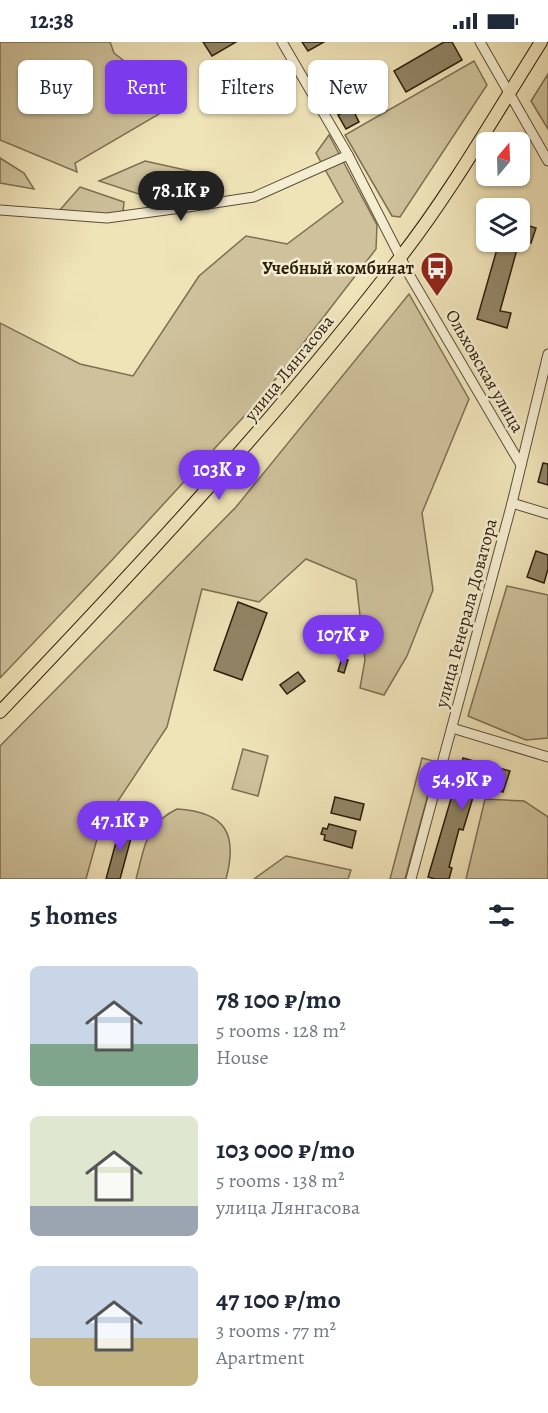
<!DOCTYPE html>
<html lang="en">
<head>
<meta charset="utf-8">
<style>
	:root { --surface:#fff; --page:#f6f6f7; --text:#1f2937; --muted:#747a83; --accent:#7c3aed }
	body { margin:0; font-family:Alegreya,serif; background:var(--page); color:var(--text); height:100vh; display:flex; flex-direction:column; font-size:22px; white-space:nowrap }
	* { box-sizing:border-box; margin:0 }
	p { font-size:20px; color:var(--muted) }
	.icon { flex:none; width:33px; height:33px; fill:none; stroke:currentColor; stroke-width:2; stroke-linecap:round; stroke-linejoin:round }
	.map { position:relative; height:837px; overflow:hidden }
	.drawer { display:flex; flex-direction:column; background:var(--surface); flex:1 }
	.drawer>* { flex:none }
	.hud { position:absolute; left:18px; top:18px; width:513px; height:54px; display:flex; gap:12px }
	.needle { width:39px; rotate:19deg }
	.tools { position:absolute; left:476px; top:90px; display:grid; gap:12px }
	.tools a { display:grid; place-items:center; width:54px; height:54px; border-radius:9px; background:var(--surface); box-shadow:0 2px 4px #0004; font-size:30px }
	.price { position:absolute; translate:-50% -51px; padding:0 14px; border-radius:21px; background:var(--accent); color:#fff; font-size:20px; line-height:39px; filter:drop-shadow(0 2px 3px #0008) }
	.price::after { content:''; position:absolute; left:50%; top:36px; width:18px; height:14px; margin-left:-9px; background:inherit; clip-path:polygon(0 0,100% 0,50% 100%) }
	.price.current { background:#222; color:#fff }
	ul { padding:0; list-style:none }
	li { display:flex; align-items:center; gap:18px; height:150px; padding:0 30px }
	li span { display:grid; place-items:center; flex:none; width:168px; height:120px; border-radius:9px; color:#555 }
	li>.icon { margin-inline-start:auto }
	span .icon { width:72px; height:72px; fill:#fffc; stroke-width:1 }
	li b { font-size:26px }
	h2 { display:flex; justify-content:space-between; align-items:center; height:72px; padding:0 30px; font-size:26px }
	.tag { padding:0 21px; border-radius:9px; background:var(--surface); box-shadow:0 2px 4px #0004; font-size:21px; line-height:54px }
	.tag.current { background:var(--accent); color:#fff }
	.status { display:flex; justify-content:space-between; align-items:center; height:42px; padding:0 30px; background:var(--surface); direction:ltr }
	.status svg { height:16px; fill:currentColor }
	.map>svg:first-child { display:block }
	.green { fill:#cec19b; stroke:#7c6f53; stroke-width:1.5 }
	.building { fill:#918465; stroke:#2b1d0b; stroke-width:1.5 }
	.lines { fill:none; stroke-linecap:round; stroke-linejoin:round }
	.minor-casing { stroke:#5c4e36; stroke-width:11 }
	.major-casing { stroke:#2b1d0b; stroke-width:14 }
	.minor { stroke:#f5edd1; stroke-width:9 }
	.major { stroke:#efe3b8; stroke-width:12 }
	.labels { text-anchor:middle; stroke-width:5; stroke-linejoin:round; paint-order:stroke }
	.poi-label { font-size:18px; font-weight:bold; fill:#2b1d0b; stroke:#f5edd1; text-anchor:end }
	.street-label { font-size:18px; fill:#2b1d0b; stroke:#f5edd1 }
</style>
</head>
<body>
<div class="status"><b>12:38</b><svg viewBox="0 0 49 12"><path d="M0 12V9h3v3zM5 12V6h3v6zM10 12V3h3v9zM15 12V0h3v12zM26 1h20v11H26zM47 4h2v5h-2z"/></svg></div>
<div class="map">
<svg width="548" height="837" viewBox="0 0 548 837">
	<rect width="100%" height="100%" fill="#efe3b8"/>
	<filter id="stains"><feTurbulence type="fractalNoise" baseFrequency=".00333" numOctaves="4"/><feColorMatrix values="0 0 0 0 .2 0 0 0 0 .09 0 0 0 0 .02 0 0 0 .5 -.17"/></filter>
	<radialGradient id="worn" r=".72"><stop offset=".6" stop-color="#630" stop-opacity="0"/><stop offset="1" stop-color="#630" stop-opacity=".3"/></radialGradient>
	<g class="green">
		<polygon points="0,0 110,0 114,11 178,61 75,121 77,130 0,98"/>
		<polygon points="474,19 487,43 400,175 392,174 345,93"/>
		<polygon points="548,32 548,87 531,59"/>
		<polygon points="329,93 377,183 376,207 261,356 113,517 0,636 0,281 80,322 133,334 199,234 246,194 287,202 343,160 316,111"/>
		<polygon points="0,116 24,131 34,147 0,141"/>
		<polygon points="145,119 213,134 213,152 166,161 99,139"/>
		<polygon points="80,145 124,160 123,170 107,175 59,169"/>
		<polygon points="409,252 469,357 422,471 433,548 407,614 384,653 360,646 365,618 356,538 306,517 259,560 202,547 167,685 100,786 86,837 0,837 0,704 236,465"/>
		<polygon points="507,544 548,553 548,696 526,698 468,674"/>
		<polygon points="243,707 268,714 258,754 232,747"/>
		<polygon points="422,716 437,720 405,837 390,837"/>
		<polygon points="485,757 524,759 548,775 548,837 466,837"/>
		<path d="M 177,767 C 226,770 238,792 226,837 L 136,837 C 145,805 144,783 177,767 Z"/>
		<polygon points="286,814 351,828 348,837 254,837"/>
	</g>
	<g class="building">
		<polygon points="203,0 236,0 212,14"/>
		<polygon points="302,0 324,0 308,9"/>
		<polygon points="444,0 452,0 462,18 406,50 394,29"/>
		<polygon points="243,28 249,39 241,43 235,33"/>
		<polygon points="352,66 359,80 346,87 338,73"/>
		<polygon points="519,181 536,186 531,201 519,197"/>
		<polygon points="499,200 519,200 500,269 511,271 507,286 477,277"/>
		<polygon points="543,421 548,422 548,443 538,440"/>
		<polygon points="536,509 548,513 548,527 544,541 527,535"/>
		<polygon points="238,560 267,571 242,638 214,628"/>
		<polygon points="342,616 348,618 344,631 338,629"/>
		<polygon points="298,630 305,639 287,652 280,643"/>
		<polygon points="463,716 510,729 503,750 489,746 491,741 474,737 470,751 474,752 463,788 459,787 449,825 452,826 449,837 435,837 428,835"/>
		<polygon points="335,755 364,762 360,778 331,771"/>
		<polygon points="121,782 134,785 120,837 106,837"/>
		<polygon points="329,782 356,789 352,806 324,798 325,793 321,792 323,786 327,787"/>
	</g>
	<g class="lines">
		<defs>
			<g id="minor">
				<polyline points="282,0 348,113 410,234 521,423"/>
				<polyline points="480,0 548,119"/>
				<polyline points="0,168 107,176 188,165 254,155 348,113"/>
				<polyline points="512,461 548,472"/>
				<polyline points="452,686 548,715"/>
				<polyline points="411,837 512,461 548,312"/>
			</g>
			<path id="major" d="M 0,670 C 139,524 276,377 399,217 C 452,149 495,73 541,0"/>
		</defs>
		<use href="#minor" class="minor-casing"/>
		<use href="#major" class="major-casing"/>
		<use href="#minor" class="minor"/>
		<use href="#major" class="major"/>
	</g>
	<defs>
		<symbol id="bus-pin" viewBox="-11 -11 22 30"><path d="M0 17L-7.5 6A9.5 9.5 0 1 1 7.5 6Z" fill="#8f2418" stroke="#f5edd1"/><path d="M-5-6H5V4H4V6H2V4H-2V6H-4V4H-5ZM-3.5-4V0h7V-4ZM-3.5 1.2v1.5H-2V1.2ZM2 1.2v1.5H3.5V1.2Z" fill="#fff"/></symbol>
	</defs>
	<g fill-rule="evenodd">
		<use href="#bus-pin" x="418" y="207" width="38" height="52"/>
	</g>
	<g class="labels">
		<g class="poi-label">
			<text x="414" y="232">Учебный комбинат</text>
		</g>
		<g class="street-label">
			<text transform="translate(289 326) rotate(-51)" y="6">улица Лянгасова</text>
			<text transform="translate(485 329) rotate(60)" y="6">Ольховская улица</text>
			<text transform="translate(466 571) rotate(-75)" y="6">улица Генерала Доватора</text>
		</g>
	</g>
	<rect width="100%" height="100%" filter="url(#stains)"/>
	<rect width="100%" height="100%" fill="url(#worn)"/>
</svg>
<div class="tools">
<a><svg class="needle" viewBox="-14 -14 28 28"><path d="M0-13l5 13h-10z" fill="#e53935"/><path d="M0 13l5-13h-10z" fill="#747a83"/></svg></a>
<a><svg class="icon" aria-label="layers" viewBox="0 0 24 24"><path d="M12 4l9 5-9 5-9-5zM3 14l9 5 9-5"/></svg></a>
</div>
<b class="price current" style="left:181px;top:180px">78.1K ₽</b>
<b class="price" style="left:219px;top:459px">103K ₽</b>
<b class="price" style="left:343px;top:624px">107K ₽</b>
<b class="price" style="left:462px;top:769px">54.9K ₽</b>
<b class="price" style="left:120px;top:810px">47.1K ₽</b>
<div class="hud">
<a class="tag">Buy</a>
<a class="tag current">Rent</a>
<a class="tag">Filters</a>
<a class="tag">New</a>
</div>
</div>
<section class="drawer">
<h2>5 homes<svg class="icon" aria-label="filters" viewBox="0 0 24 24"><path d="M4 7h16M4 17h16"/><circle cx="9" cy="7" r="2"/><circle cx="15" cy="17" r="2"/></svg></h2>
<ul>
<li><span style="background:linear-gradient(#c9d6e8 65%,#7fa58c 0)"><svg class="icon" aria-label="home" viewBox="0 0 24 24"><path d="M3 11l9-7 9 7M6 9v11h12V9"/></svg></span><div><b>78 100 ₽/mo</b><p>5 rooms · 128 m²</p><p>House</p></div></li>
<li><span style="background:linear-gradient(#dfe7d0 75%,#9aa5b1 0)"><svg class="icon" aria-label="home" viewBox="0 0 24 24"><path d="M3 11l9-7 9 7M6 9v11h12V9"/></svg></span><div><b>103 000 ₽/mo</b><p>5 rooms · 138 m²</p><p>улица Лянгасова</p></div></li>
<li><span style="background:linear-gradient(#c9d6e8 60%,#c2b280 0)"><svg class="icon" aria-label="home" viewBox="0 0 24 24"><path d="M3 11l9-7 9 7M6 9v11h12V9"/></svg></span><div><b>47 100 ₽/mo</b><p>3 rooms · 77 m²</p><p>Apartment</p></div></li>
</ul>
</section>
</body>
</html>
